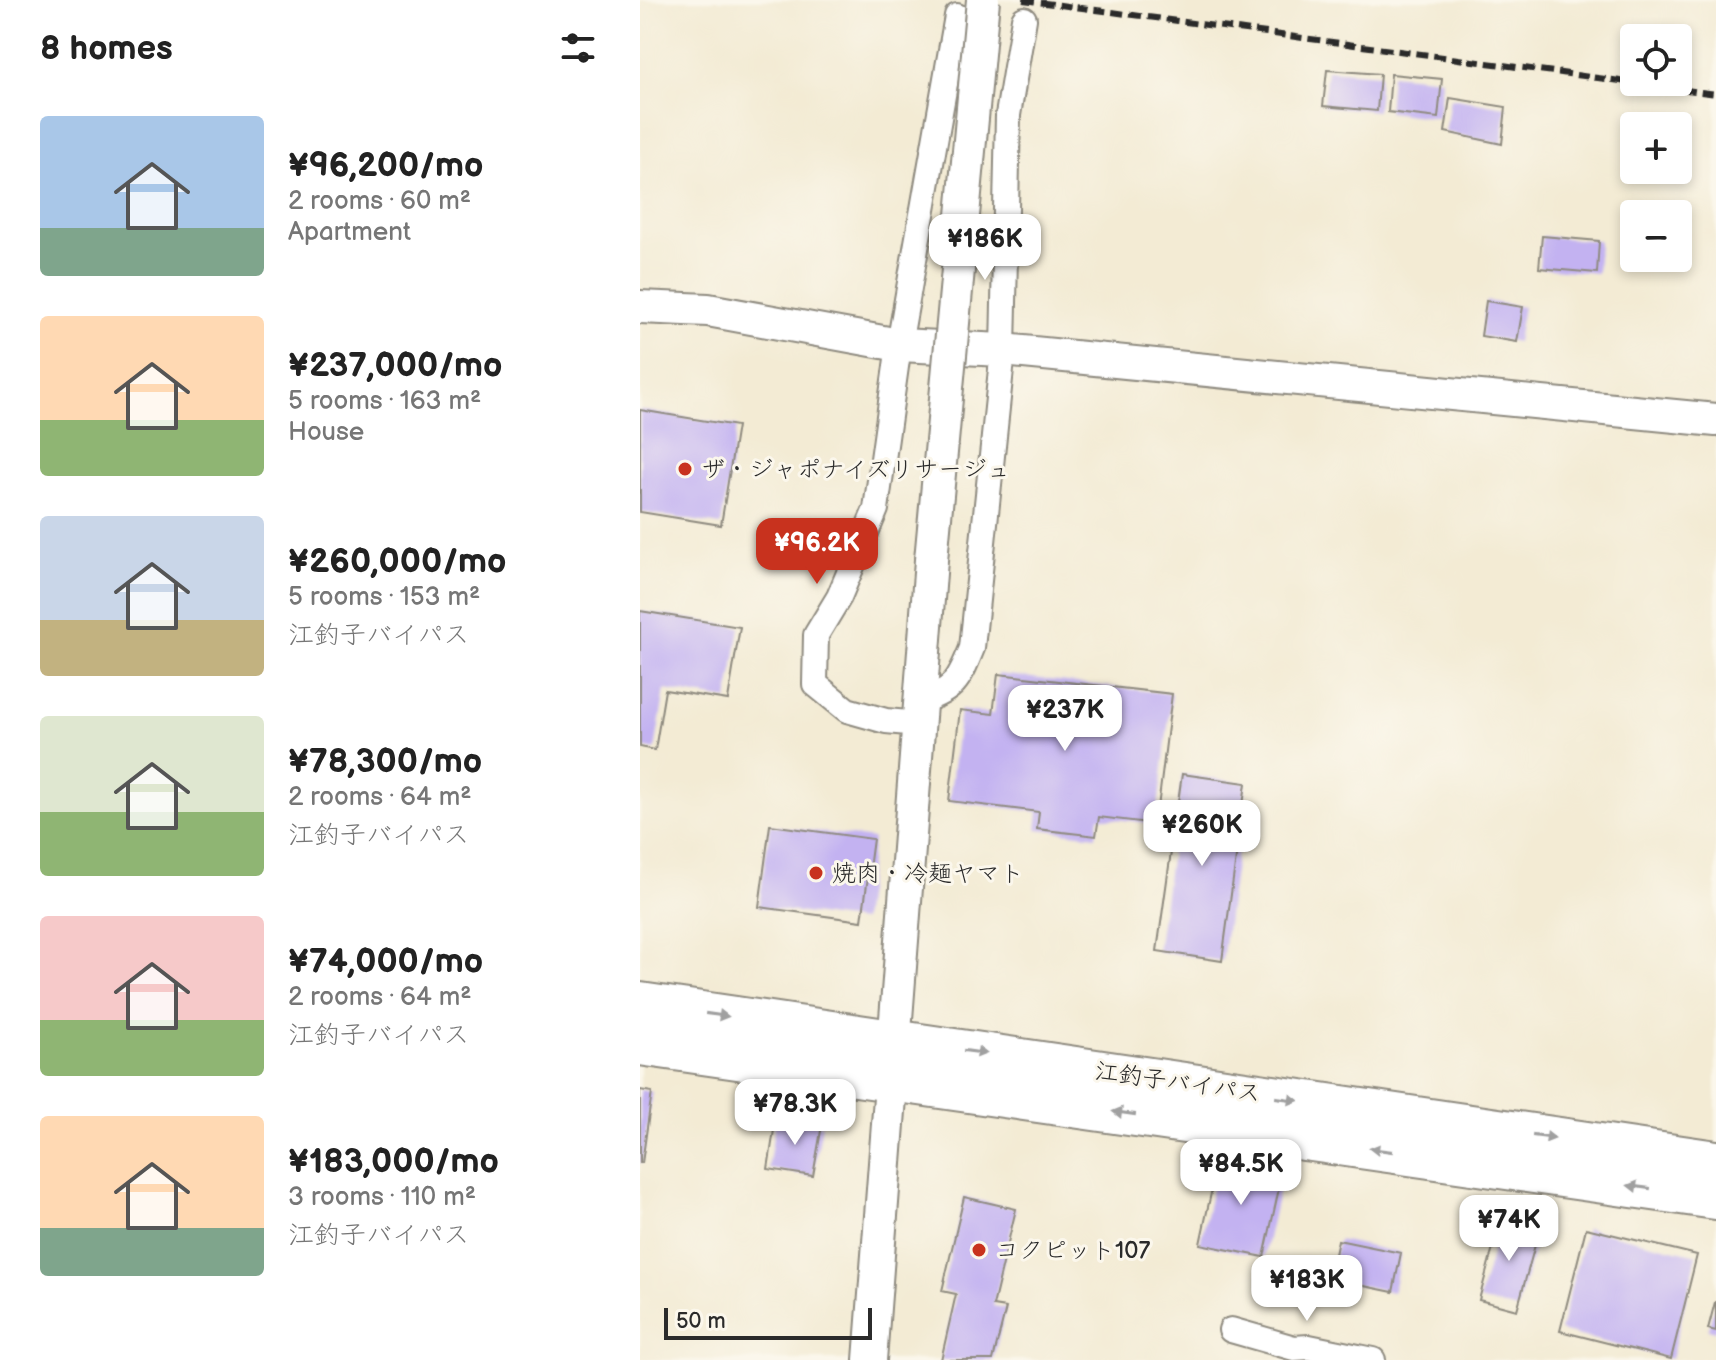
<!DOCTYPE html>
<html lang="en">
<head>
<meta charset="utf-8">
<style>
	:root { --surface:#fff; --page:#f2f2f2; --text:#222; --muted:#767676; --accent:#c8321e }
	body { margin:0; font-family:"Balsamiq Sans","Klee One",sans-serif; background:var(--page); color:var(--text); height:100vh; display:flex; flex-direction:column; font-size:30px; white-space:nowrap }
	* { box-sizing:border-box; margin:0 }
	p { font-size:26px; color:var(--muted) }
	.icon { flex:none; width:44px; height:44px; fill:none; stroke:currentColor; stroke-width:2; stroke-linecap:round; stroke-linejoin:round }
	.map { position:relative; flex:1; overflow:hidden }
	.drawer { display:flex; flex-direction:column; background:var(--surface); width:640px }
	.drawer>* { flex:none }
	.buttons { position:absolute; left:980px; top:24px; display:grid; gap:16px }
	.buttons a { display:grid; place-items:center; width:72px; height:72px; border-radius:8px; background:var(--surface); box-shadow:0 4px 12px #0003; font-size:40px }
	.scale { position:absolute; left:24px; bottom:20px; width:208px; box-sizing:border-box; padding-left:8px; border:4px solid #2b2b2b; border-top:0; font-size:22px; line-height:28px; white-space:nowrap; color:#2b2b2b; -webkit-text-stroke:6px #fbf7ec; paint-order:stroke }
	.price { position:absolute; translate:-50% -68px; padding:0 18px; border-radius:16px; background:#fff; color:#222; font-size:26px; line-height:52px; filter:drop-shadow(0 2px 4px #0008) }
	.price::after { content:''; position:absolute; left:50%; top:48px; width:24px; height:18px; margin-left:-12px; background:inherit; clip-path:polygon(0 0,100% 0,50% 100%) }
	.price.active { background:var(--accent); color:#fff }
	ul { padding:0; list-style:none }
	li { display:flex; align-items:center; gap:24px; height:200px; padding:0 40px }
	li span { display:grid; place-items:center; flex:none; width:224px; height:160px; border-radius:8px; color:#555 }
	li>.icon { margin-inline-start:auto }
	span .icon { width:96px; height:96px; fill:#fffc; stroke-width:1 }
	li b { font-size:34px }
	h2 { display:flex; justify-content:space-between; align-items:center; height:96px; padding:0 40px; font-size:34px }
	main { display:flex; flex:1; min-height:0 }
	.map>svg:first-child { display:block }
	.building { fill:#c3b2f1 }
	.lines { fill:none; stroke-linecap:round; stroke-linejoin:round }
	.minor-casing { stroke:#8f8b80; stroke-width:28 }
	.tertiary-casing { stroke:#8f8b80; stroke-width:36 }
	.trunk-casing { stroke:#8f8b80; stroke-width:46 }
	.minor { stroke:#fff; stroke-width:24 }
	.tertiary { stroke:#fff; stroke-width:32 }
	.trunk { stroke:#fff; stroke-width:42 }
	.rail { stroke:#2b2b2b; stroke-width:6; stroke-dasharray:12 6; stroke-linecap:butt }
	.tertiary-bridge-casing { stroke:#8f8b80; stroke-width:36; stroke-linecap:butt }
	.tertiary-bridge { stroke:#fff; stroke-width:32 }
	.oneway { fill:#a0a0a0 }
	.poi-dot { fill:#c8321e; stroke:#fbf7ec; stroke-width:3 }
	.labels { text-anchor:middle; stroke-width:6; stroke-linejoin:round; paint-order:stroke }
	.poi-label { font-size:24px; fill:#2b2b2b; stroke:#fbf7ec; text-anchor:start }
	.street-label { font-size:24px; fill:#2b2b2b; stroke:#fbf7ec }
</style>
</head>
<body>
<main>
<section class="drawer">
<h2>8 homes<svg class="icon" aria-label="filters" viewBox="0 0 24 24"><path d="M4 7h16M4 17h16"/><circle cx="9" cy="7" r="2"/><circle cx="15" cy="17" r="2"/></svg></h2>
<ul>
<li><span style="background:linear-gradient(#a9c7e8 70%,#7fa58c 0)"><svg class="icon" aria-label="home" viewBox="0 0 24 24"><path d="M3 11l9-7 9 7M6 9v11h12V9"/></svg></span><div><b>¥96,200/mo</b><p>2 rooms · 60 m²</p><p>Apartment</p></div></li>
<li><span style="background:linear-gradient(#ffd9b3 65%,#8fb573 0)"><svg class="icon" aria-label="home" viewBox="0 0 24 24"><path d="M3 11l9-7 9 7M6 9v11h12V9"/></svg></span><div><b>¥237,000/mo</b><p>5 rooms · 163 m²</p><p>House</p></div></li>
<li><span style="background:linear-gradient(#c9d6e8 65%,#c2b280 0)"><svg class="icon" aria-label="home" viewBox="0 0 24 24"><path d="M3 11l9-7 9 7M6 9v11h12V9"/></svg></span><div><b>¥260,000/mo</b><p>5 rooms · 153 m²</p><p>江釣子バイパス</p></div></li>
<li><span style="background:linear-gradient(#dfe7d0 60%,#8fb573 0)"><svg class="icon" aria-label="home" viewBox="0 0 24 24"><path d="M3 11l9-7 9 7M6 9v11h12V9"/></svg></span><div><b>¥78,300/mo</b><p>2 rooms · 64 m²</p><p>江釣子バイパス</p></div></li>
<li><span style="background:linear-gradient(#f6c9c9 65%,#8fb573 0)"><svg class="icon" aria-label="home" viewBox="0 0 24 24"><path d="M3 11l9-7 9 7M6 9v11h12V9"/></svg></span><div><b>¥74,000/mo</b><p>2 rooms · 64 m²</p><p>江釣子バイパス</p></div></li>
<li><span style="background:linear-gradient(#ffd9b3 70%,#7fa58c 0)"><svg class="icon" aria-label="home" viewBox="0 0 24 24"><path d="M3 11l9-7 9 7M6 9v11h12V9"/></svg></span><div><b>¥183,000/mo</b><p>3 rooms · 110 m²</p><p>江釣子バイパス</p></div></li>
</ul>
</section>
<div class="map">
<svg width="1076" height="1360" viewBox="0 0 1076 1360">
	<rect width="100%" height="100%" fill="#fbf7ec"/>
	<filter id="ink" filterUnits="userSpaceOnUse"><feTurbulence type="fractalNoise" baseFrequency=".0125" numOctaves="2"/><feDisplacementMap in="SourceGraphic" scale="16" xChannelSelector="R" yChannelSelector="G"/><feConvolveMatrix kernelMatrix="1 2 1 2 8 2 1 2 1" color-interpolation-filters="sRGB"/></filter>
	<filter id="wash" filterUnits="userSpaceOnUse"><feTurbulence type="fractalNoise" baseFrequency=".006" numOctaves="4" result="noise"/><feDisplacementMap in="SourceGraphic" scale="32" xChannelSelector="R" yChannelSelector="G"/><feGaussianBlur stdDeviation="1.8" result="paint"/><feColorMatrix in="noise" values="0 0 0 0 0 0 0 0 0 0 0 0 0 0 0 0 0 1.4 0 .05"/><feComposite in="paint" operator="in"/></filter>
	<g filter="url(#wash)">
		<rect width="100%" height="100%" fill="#f3ebd4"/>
		<g id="blocks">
			<g class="building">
				<polygon points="687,70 740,74 737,111 683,106"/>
				<polygon points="751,74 802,79 798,118 748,112"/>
				<polygon points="810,98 866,107 862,144 805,132"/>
				<polygon points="902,236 959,241 957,273 899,268"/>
				<polygon points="846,301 883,307 877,342 841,336"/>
				<polygon points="0,410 97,426 81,525 0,512"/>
				<polygon points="0,611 100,627 88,700 25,690 15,750 0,747"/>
				<polygon points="358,674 532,694 516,824 459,817 456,836 397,829 399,812 309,801 320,710 353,714"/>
				<polygon points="542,774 606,783 582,961 517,951"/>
				<polygon points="130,825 233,839 222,921 119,907"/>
				<polygon points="0,1090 12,1092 2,1163 0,1163"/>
				<polygon points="136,1117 182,1125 173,1176 128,1169"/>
				<polygon points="579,1156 643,1170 624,1257 560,1244"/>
				<polygon points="324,1197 376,1209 353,1306 366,1308 353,1360 301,1360 316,1294 302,1291"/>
				<polygon points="861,1217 900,1227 877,1310 839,1300"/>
				<polygon points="946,1228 1057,1255 1031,1359 920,1331"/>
				<polygon points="698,1240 761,1253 753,1292 690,1279"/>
				<polygon points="1075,1302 1076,1302 1076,1331 1068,1329"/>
			</g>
		</g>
	</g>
	<g filter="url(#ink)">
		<use href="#blocks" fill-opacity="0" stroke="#8f8b80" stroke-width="2"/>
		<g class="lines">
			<defs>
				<g id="minor">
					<path d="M 281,701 C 315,690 319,680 332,648 L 363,350 L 368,115 L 384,19"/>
					<polyline points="279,724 246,721 207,710 175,684 176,635 199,597 236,509 259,345 317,16"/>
					<polyline points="591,1330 654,1348 669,1347 733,1360"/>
				</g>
				<g id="tertiary">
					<polyline points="0,307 68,310 259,345 363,350 1076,420"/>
					<polyline points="230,1360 291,560"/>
				</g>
				<g id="trunk">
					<polyline points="0,1004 1076,1162"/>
					<polyline points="0,1044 1076,1198"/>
				</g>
			</defs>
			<use href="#minor" class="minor-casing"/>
			<use href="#tertiary" class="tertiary-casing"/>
			<use href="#trunk" class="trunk-casing"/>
			<use href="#minor" class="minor"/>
			<use href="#tertiary" class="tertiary"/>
			<use href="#trunk" class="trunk"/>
			<polyline class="rail" points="383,0 1076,94"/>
			<defs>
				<polyline id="tertiary-bridge" points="291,560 343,0"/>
			</defs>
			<use href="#tertiary-bridge" class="tertiary-bridge-casing"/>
			<use href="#tertiary-bridge" class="tertiary-bridge"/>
		</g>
		<defs><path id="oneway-solid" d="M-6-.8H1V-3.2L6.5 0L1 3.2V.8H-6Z" transform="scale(2)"/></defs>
		<g class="oneway">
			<use href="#oneway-solid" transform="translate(77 1015) rotate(8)"/>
			<use href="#oneway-solid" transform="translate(335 1052) rotate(8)"/>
			<use href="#oneway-solid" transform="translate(647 1099) rotate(8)"/>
			<use href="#oneway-solid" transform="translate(484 1113) rotate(-172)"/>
			<use href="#oneway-solid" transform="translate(904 1137) rotate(8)"/>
			<use href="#oneway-solid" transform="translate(741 1150) rotate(-172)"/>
			<use href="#oneway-solid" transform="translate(999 1187) rotate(-172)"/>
		</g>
	</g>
	<g class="poi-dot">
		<circle cx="45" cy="469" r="8"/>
		<circle cx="176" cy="873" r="8"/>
		<circle cx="339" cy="1250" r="8"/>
	</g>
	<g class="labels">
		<g class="poi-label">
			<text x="61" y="477">ザ・ジャポナイズリサージュ</text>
			<text x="192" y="881">焼肉・冷麺ヤマト</text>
			<text x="355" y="1258">コクピット107</text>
		</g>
		<g class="street-label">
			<text transform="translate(538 1082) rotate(8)" y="8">江釣子バイパス</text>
		</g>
	</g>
</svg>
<div class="buttons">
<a><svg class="icon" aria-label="locate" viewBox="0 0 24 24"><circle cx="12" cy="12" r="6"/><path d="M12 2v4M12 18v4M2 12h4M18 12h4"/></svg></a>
<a>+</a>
<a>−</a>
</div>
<div class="scale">50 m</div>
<b class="price" style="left:345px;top:282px">¥186K</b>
<b class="price active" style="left:177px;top:586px">¥96.2K</b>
<b class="price" style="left:425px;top:753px">¥237K</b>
<b class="price" style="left:562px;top:868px">¥260K</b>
<b class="price" style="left:155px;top:1147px">¥78.3K</b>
<b class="price" style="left:601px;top:1207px">¥84.5K</b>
<b class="price" style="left:869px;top:1263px">¥74K</b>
<b class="price" style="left:667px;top:1323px">¥183K</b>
</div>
</main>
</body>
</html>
